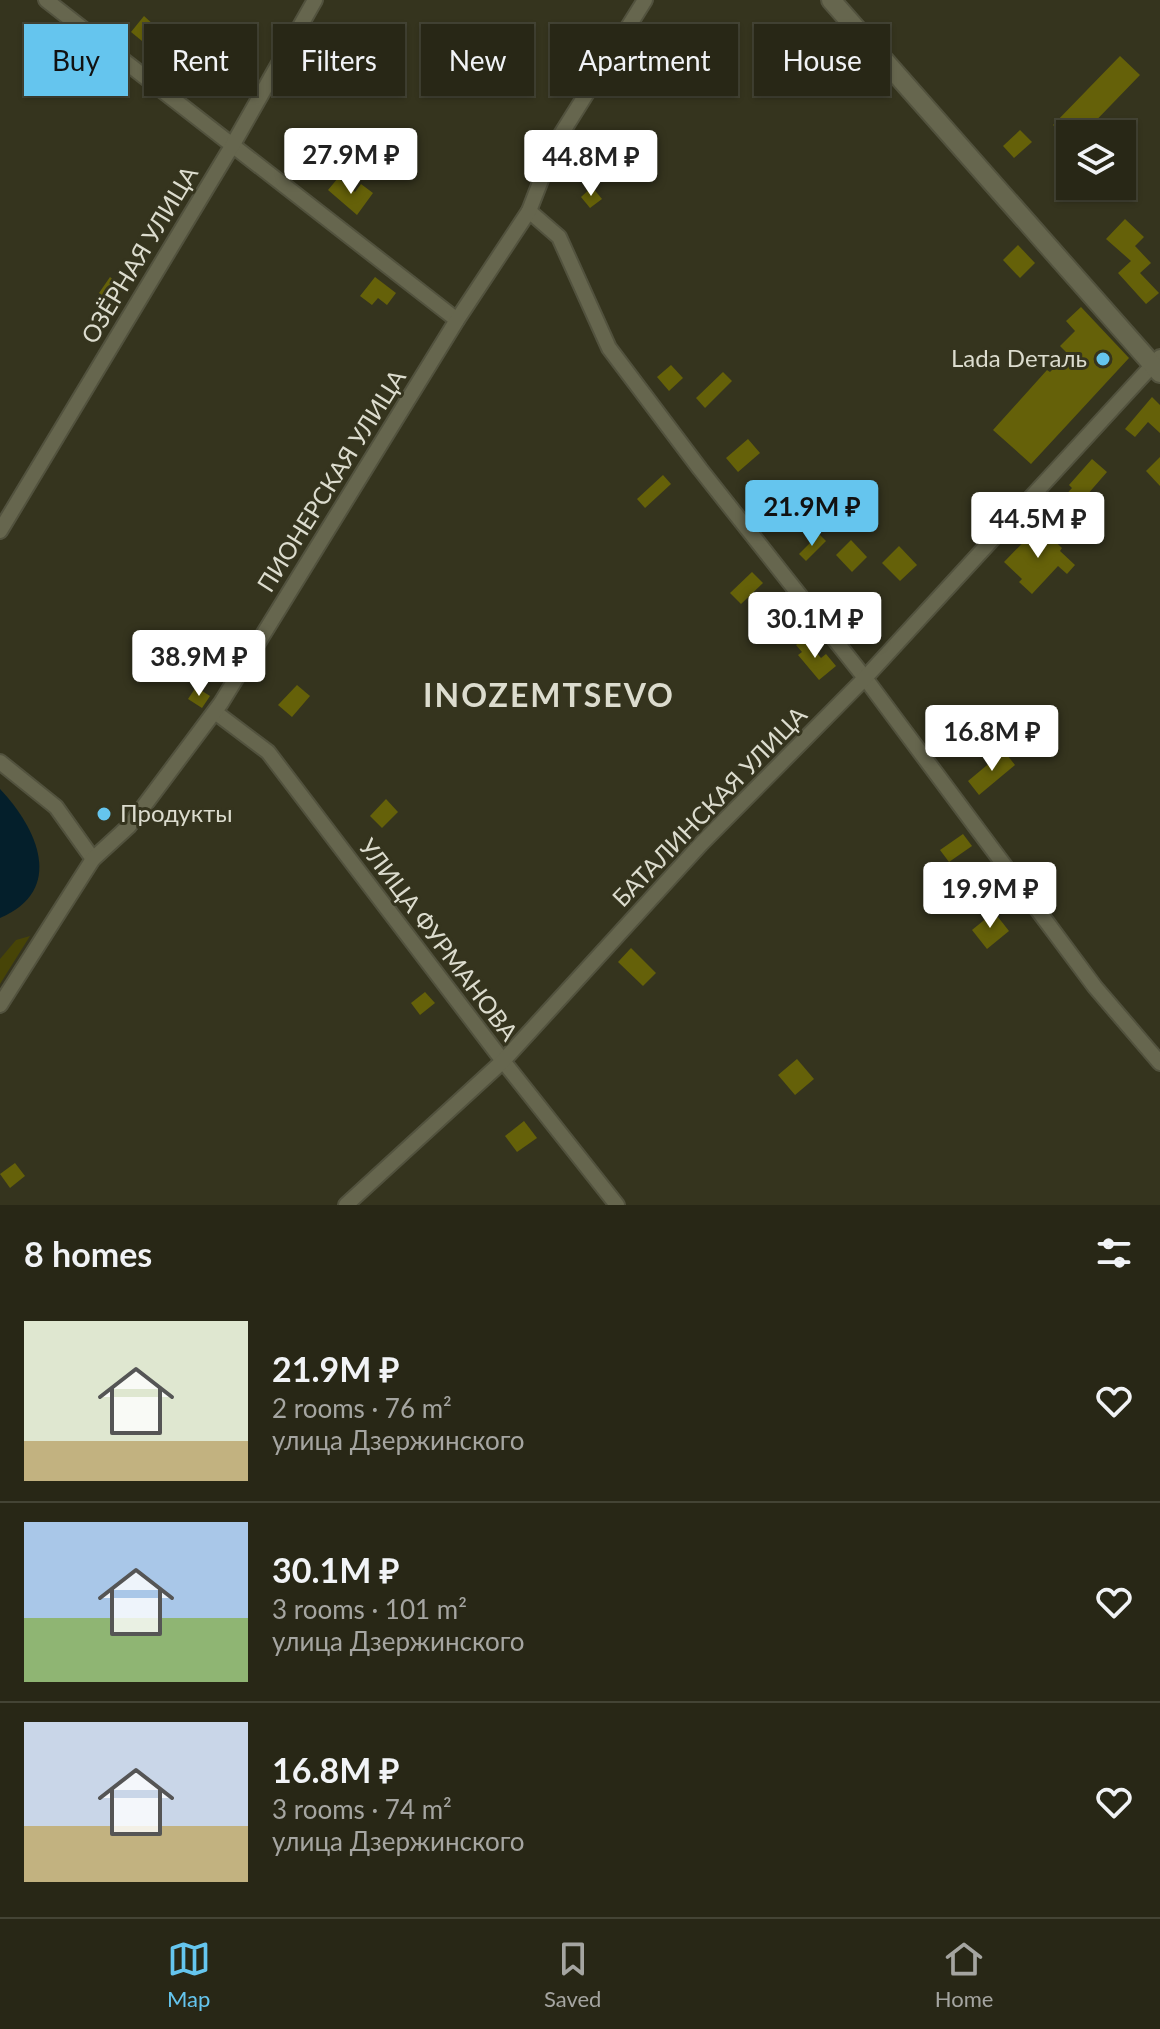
<!DOCTYPE html>
<html lang="en">
<head>
<meta charset="utf-8">
<style>
	:root { --surface:#282716; --page:#302f1f; --text:#f1f3f6; --muted:#a5a5a1; --line:#444435; --accent:#65c5ee }
	body { margin:0; font-family:Lato,sans-serif; background:var(--page); color:var(--text); height:100vh; display:flex; flex-direction:column; font-size:30px; white-space:nowrap }
	* { box-sizing:border-box; margin:0 }
	p { font-size:26px; color:var(--muted) }
	.icon { flex:none; width:44px; height:44px; fill:none; stroke:currentColor; stroke-width:2; stroke-linecap:round; stroke-linejoin:round }
	.map { position:relative; height:1205px; overflow:hidden }
	.panel { display:flex; flex-direction:column; background:var(--surface); flex:1 }
	.panel>* { flex:none }
	.top-card { position:absolute; left:24px; top:24px; width:1112px; height:72px; display:flex; gap:16px }
	.fabs { position:absolute; left:1056px; top:120px; display:grid; gap:16px }
	.fabs a { display:grid; place-items:center; width:80px; height:80px; border-radius:0px; background:var(--surface); box-shadow:0 2px 6px #0004,0 0 0 2px var(--line); font-size:40px }
	.price { position:absolute; translate:-50% -68px; padding:0 18px; border-radius:8px; background:#fff; color:#222; font-size:26px; line-height:52px; filter:drop-shadow(0 2px 4px #0008) }
	.price::after { content:''; position:absolute; left:50%; top:48px; width:24px; height:18px; margin-left:-12px; background:inherit; clip-path:polygon(0 0,100% 0,50% 100%) }
	.price.active { background:var(--accent); color:#111 }
	ul { padding:0; list-style:none }
	li { display:flex; align-items:center; gap:24px; height:200px; padding:0 24px }
	li+li { border-top:2px solid var(--line) }
	li span { display:grid; place-items:center; flex:none; width:224px; height:160px; border-radius:0px; color:#555 }
	li>.icon { margin-inline-start:auto }
	span .icon { width:96px; height:96px; fill:#fffc; stroke-width:1 }
	li b { font-size:34px }
	h2 { display:flex; justify-content:space-between; align-items:center; height:96px; padding:0 24px; font-size:34px }
	.chip { padding:0 28px; border-radius:0px; background:var(--surface); box-shadow:0 2px 6px #0004,0 0 0 2px var(--line); font-size:28px; line-height:72px }
	.chip.active { background:var(--accent); color:#111 }
	.tabs { display:flex; justify-content:space-around; align-items:center; height:112px; border-top:2px solid var(--line); background:var(--surface); font-size:22px; color:var(--muted) }
	.tabs a { display:grid; justify-items:center; gap:4px }
	.tabs .active { color:var(--accent) }
	.map>svg:first-child { display:block }
	.green { fill:#474407 }
	.water { fill:#041f2b }
	.building { fill:#656109 }
	.lines { fill:none; stroke-linecap:round; stroke-linejoin:round }
	.street-casing { stroke:#52523e; stroke-width:18 }
	.secondary-casing { stroke:#52523e; stroke-width:22 }
	.street { stroke:#66664e; stroke-width:14 }
	.secondary { stroke:#66664e; stroke-width:18 }
	.poi-dot { fill:#65c5ee; stroke:#35341e; stroke-width:3 }
	.labels { text-anchor:middle; stroke-width:6; stroke-linejoin:round; paint-order:stroke }
	.street-label { font-size:24px; fill:#dcdcce; stroke:#35341e }
	.poi-label { font-size:24px; fill:#dcdcce; stroke:#35341e; text-anchor:end }
	.district-label { font-size:32px; font-weight:bold; letter-spacing:2px; fill:#dcdcce; stroke:#35341e }
</style>
</head>
<body>
<div class="map">
<svg width="1160" height="1205" viewBox="0 0 1160 1205">
	<rect width="100%" height="100%" fill="#35341e"/>
	<polygon class="green" points="30,936 0,984 0,959 16,940"/>
	<path class="water" d="M 0,789 C 37,828 66,890 0,918 Z"/>
	<g class="building">
		<polygon points="144,16 155,26 142,41 131,32"/>
		<polygon points="1120,56 1140,75 1083,134 1070,134 1070,142 1053,125"/>
		<polygon points="617,67 632,78 620,94 605,83"/>
		<polygon points="1020,130 1032,142 1014,158 1003,146"/>
		<polygon points="588,139 604,153 586,173 570,159"/>
		<polygon points="338,178 355,192 361,184 373,193 357,215 328,190"/>
		<polygon points="592,187 602,199 590,208 581,197"/>
		<polygon points="1125,219 1144,237 1135,246 1151,263 1140,273 1159,293 1146,304 1118,273 1131,261 1106,239"/>
		<polygon points="1018,245 1035,263 1020,278 1003,260"/>
		<polygon points="110,277 124,288 113,303 99,293"/>
		<polygon points="375,277 396,293 387,305 378,298 372,305 360,296"/>
		<polygon points="1081,307 1129,358 1031,464 993,430 1047,370 1050,372 1068,354 1060,346 1075,331 1066,321"/>
		<polygon points="671,365 683,378 669,391 657,377"/>
		<polygon points="723,372 732,381 705,408 696,398"/>
		<polygon points="1152,397 1160,405 1160,433 1148,422 1135,437 1125,429"/>
		<polygon points="748,439 760,453 738,472 726,458"/>
		<polygon points="1160,457 1160,486 1146,471"/>
		<polygon points="1092,459 1107,472 1073,511 1061,500 1072,488 1069,485"/>
		<polygon points="663,475 671,484 645,508 637,499"/>
		<polygon points="1039,526 1062,548 1060,551 1075,565 1067,574 1058,566 1032,594 1019,582 1022,579 1004,562"/>
		<polygon points="819,534 826,541 806,561 799,554"/>
		<polygon points="851,540 867,557 852,572 836,555"/>
		<polygon points="899,546 917,565 900,581 882,563"/>
		<polygon points="752,572 763,583 741,604 730,593"/>
		<polygon points="804,638 821,658 826,654 836,666 819,680 798,655 802,652 796,645"/>
		<polygon points="297,685 310,696 292,717 278,705"/>
		<polygon points="196,687 210,696 202,708 188,699"/>
		<polygon points="1004,751 1015,765 979,795 968,781"/>
		<polygon points="386,799 398,812 382,828 370,816"/>
		<polygon points="963,834 972,846 949,862 940,850"/>
		<polygon points="994,912 1009,931 987,949 972,930"/>
		<polygon points="631,948 656,973 643,986 618,962"/>
		<polygon points="425,992 435,1003 420,1015 411,1003"/>
		<polygon points="797,1059 814,1079 795,1095 778,1075"/>
		<polygon points="524,1121 537,1138 517,1152 505,1136"/>
		<polygon points="15,1163 25,1176 10,1188 0,1174"/>
	</g>
	<g class="lines">
		<defs>
			<g id="street">
				<polyline points="46,0 457,320"/>
				<polyline points="529,211 559,237 609,348 700,469 865,678 1095,987 1160,1063"/>
				<polyline points="0,531 232,146 315,0"/>
				<polyline points="215,712 268,752 503,1061 617,1205"/>
				<polyline points="0,762 56,807 93,859"/>
				<polyline points="0,1005 93,859 129,826 221,703 457,320 529,211 555,144 645,0"/>
				<polyline points="346,1205 503,1061 701,844 865,678 1160,357"/>
			</g>
			<polyline id="secondary" points="831,0 1160,373"/>
		</defs>
		<use href="#street" class="street-casing"/>
		<use href="#secondary" class="secondary-casing"/>
		<use href="#street" class="street"/>
		<use href="#secondary" class="secondary"/>
	</g>
	<g class="poi-dot">
		<circle cx="1103" cy="359" r="8"/>
		<circle cx="104" cy="814" r="8"/>
	</g>
	<g class="labels">
		<g class="street-label">
			<text transform="translate(140 255) rotate(-59)" y="8">ОЗЁРНАЯ УЛИЦА</text>
			<text transform="translate(332 481) rotate(-58)" y="8">ПИОНЕРСКАЯ УЛИЦА</text>
			<text transform="translate(710 807) rotate(-46)" y="8">БАТАЛИНСКАЯ УЛИЦА</text>
			<text transform="translate(438 940) rotate(53)" y="8">УЛИЦА ФУРМАНОВА</text>
		</g>
		<g class="poi-label">
			<text x="1087" y="367">Lada Dеталь</text>
			<text x="120" y="822" text-anchor="start">Продукты</text>
		</g>
		<g class="district-label">
			<text x="549" y="707">INOZEMTSEVO</text>
		</g>
	</g>
</svg>
<div class="fabs">
<a><svg class="icon" aria-label="layers" viewBox="0 0 24 24"><path d="M12 4l9 5-9 5-9-5zM3 14l9 5 9-5"/></svg></a>
</div>
<b class="price" style="left:351px;top:196px">27.9M ₽</b>
<b class="price" style="left:591px;top:198px">44.8M ₽</b>
<b class="price active" style="left:812px;top:548px">21.9M ₽</b>
<b class="price" style="left:1038px;top:560px">44.5M ₽</b>
<b class="price" style="left:815px;top:660px">30.1M ₽</b>
<b class="price" style="left:199px;top:698px">38.9M ₽</b>
<b class="price" style="left:992px;top:773px">16.8M ₽</b>
<b class="price" style="left:990px;top:930px">19.9M ₽</b>
<div class="top-card">
<a class="chip active">Buy</a>
<a class="chip">Rent</a>
<a class="chip">Filters</a>
<a class="chip">New</a>
<a class="chip">Apartment</a>
<a class="chip">House</a>
</div>
</div>
<section class="panel">
<h2>8 homes<svg class="icon" aria-label="filters" viewBox="0 0 24 24"><path d="M4 7h16M4 17h16"/><circle cx="9" cy="7" r="2"/><circle cx="15" cy="17" r="2"/></svg></h2>
<ul>
<li><span style="background:linear-gradient(#dfe7d0 75%,#c2b280 0)"><svg class="icon" aria-label="home" viewBox="0 0 24 24"><path d="M3 11l9-7 9 7M6 9v11h12V9"/></svg></span><div><b>21.9M ₽</b><p>2 rooms · 76 m²</p><p>улица Дзержинского</p></div><svg class="icon" aria-label="heart" viewBox="0 0 24 24"><path d="M12 20l-8-8c-3-5 5-10 8-4 3-6 11-1 8 4z"/></svg></li>
<li><span style="background:linear-gradient(#a9c7e8 60%,#8fb573 0)"><svg class="icon" aria-label="home" viewBox="0 0 24 24"><path d="M3 11l9-7 9 7M6 9v11h12V9"/></svg></span><div><b>30.1M ₽</b><p>3 rooms · 101 m²</p><p>улица Дзержинского</p></div><svg class="icon" aria-label="heart" viewBox="0 0 24 24"><path d="M12 20l-8-8c-3-5 5-10 8-4 3-6 11-1 8 4z"/></svg></li>
<li><span style="background:linear-gradient(#c9d6e8 65%,#c2b280 0)"><svg class="icon" aria-label="home" viewBox="0 0 24 24"><path d="M3 11l9-7 9 7M6 9v11h12V9"/></svg></span><div><b>16.8M ₽</b><p>3 rooms · 74 m²</p><p>улица Дзержинского</p></div><svg class="icon" aria-label="heart" viewBox="0 0 24 24"><path d="M12 20l-8-8c-3-5 5-10 8-4 3-6 11-1 8 4z"/></svg></li>
</ul>
</section>
<nav class="tabs">
<a class="active"><svg class="icon" aria-label="map" viewBox="0 0 24 24"><path d="M3 6l6-2 6 2 6-2v14l-6 2-6-2-6 2zM9 4v14M15 6v14"/></svg>Map</a>
<a><svg class="icon" aria-label="saved" viewBox="0 0 24 24"><path d="M7 4h10v16l-5-4-5 4z"/></svg>Saved</a>
<a><svg class="icon" aria-label="home" viewBox="0 0 24 24"><path d="M3 11l9-7 9 7M6 9v11h12V9"/></svg>Home</a>
</nav>
</body>
</html>
